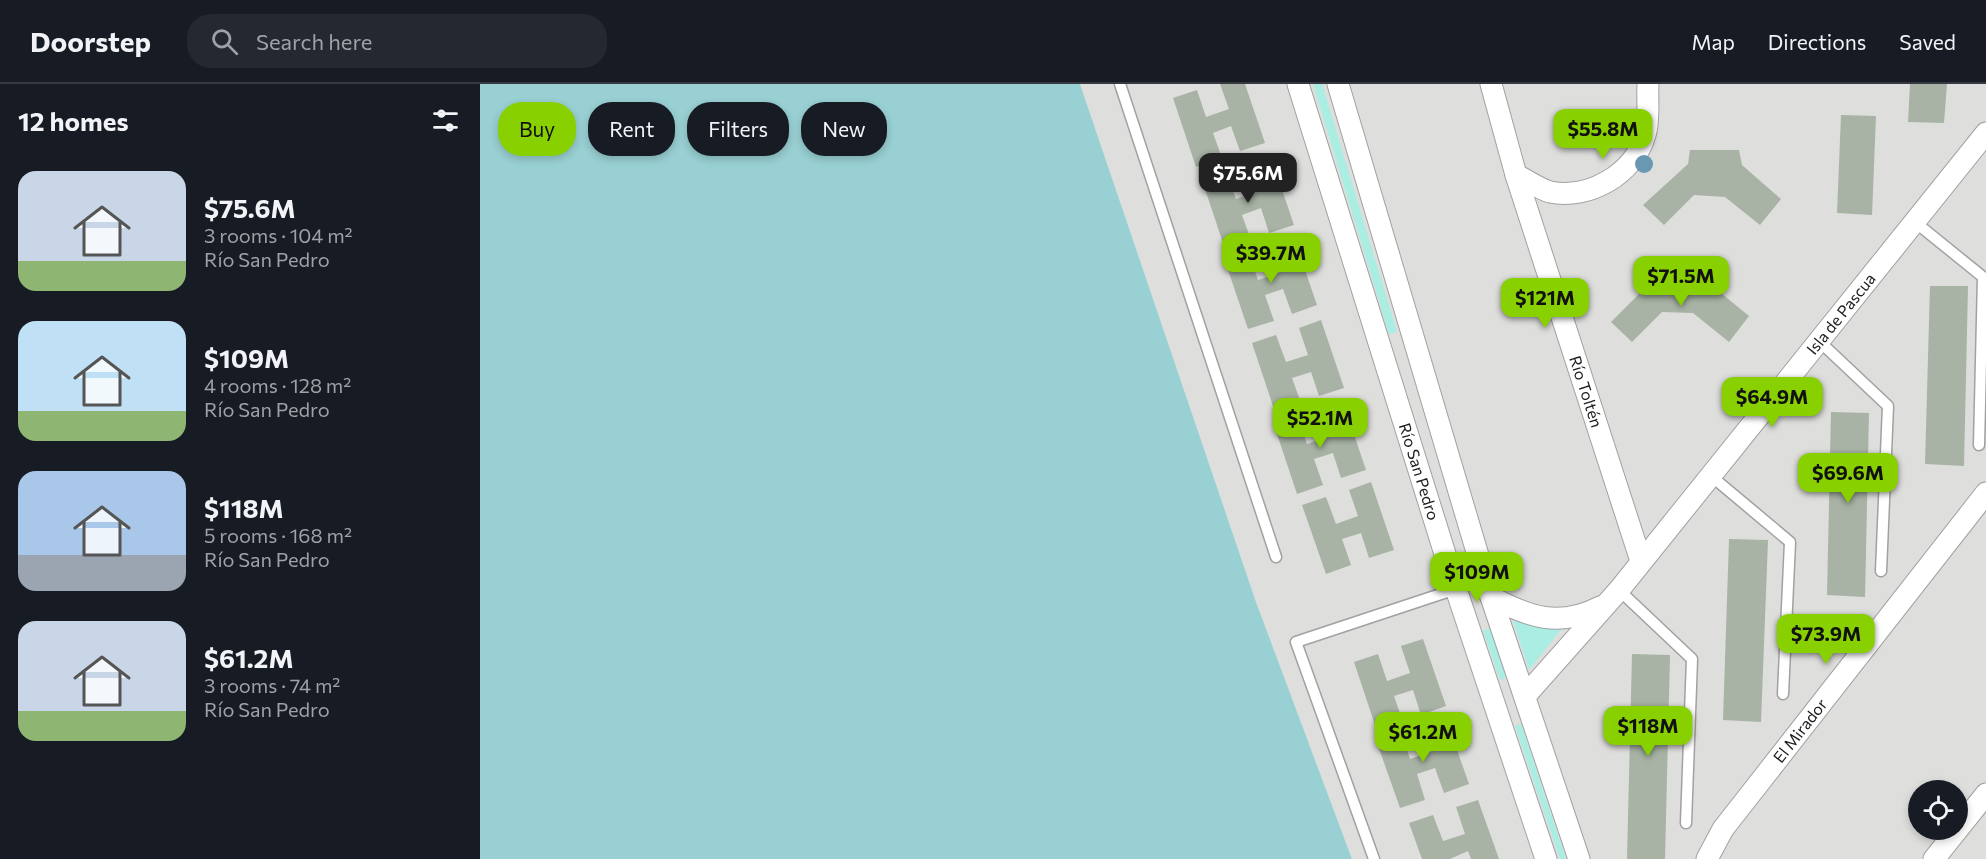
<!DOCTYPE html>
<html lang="en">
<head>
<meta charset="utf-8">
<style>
	:root { --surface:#171b24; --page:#242831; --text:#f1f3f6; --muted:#9ea1a6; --line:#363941; --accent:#89d000 }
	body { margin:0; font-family:Commissioner,sans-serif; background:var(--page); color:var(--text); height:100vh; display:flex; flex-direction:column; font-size:22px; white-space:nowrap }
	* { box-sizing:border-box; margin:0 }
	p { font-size:20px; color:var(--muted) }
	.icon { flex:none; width:33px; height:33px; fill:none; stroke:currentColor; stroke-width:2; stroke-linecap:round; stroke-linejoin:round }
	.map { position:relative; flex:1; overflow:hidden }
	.side { display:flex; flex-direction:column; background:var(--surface); width:480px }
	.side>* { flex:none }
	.banner { position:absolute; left:18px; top:18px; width:570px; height:54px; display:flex; gap:12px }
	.tools { position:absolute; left:1428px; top:696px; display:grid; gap:12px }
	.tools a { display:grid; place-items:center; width:60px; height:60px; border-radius:50%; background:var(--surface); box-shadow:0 3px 9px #0003; font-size:30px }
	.price { position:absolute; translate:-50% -51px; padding:0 14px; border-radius:12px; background:var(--accent); color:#111; font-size:20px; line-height:39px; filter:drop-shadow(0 2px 3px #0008) }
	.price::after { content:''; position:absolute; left:50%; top:36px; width:18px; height:14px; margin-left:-9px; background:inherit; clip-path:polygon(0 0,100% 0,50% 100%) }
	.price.on { background:#222; color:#fff }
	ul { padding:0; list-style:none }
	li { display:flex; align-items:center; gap:18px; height:150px; padding:0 18px }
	li span { display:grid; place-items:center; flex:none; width:168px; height:120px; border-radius:18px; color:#555 }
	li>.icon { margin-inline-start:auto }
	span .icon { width:72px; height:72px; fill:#fffc; stroke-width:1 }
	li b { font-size:26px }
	h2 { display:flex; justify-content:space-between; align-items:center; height:72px; padding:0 18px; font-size:26px }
	.pill { padding:0 21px; border-radius:24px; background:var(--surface); box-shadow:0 3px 9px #0003; font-size:21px; line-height:54px }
	.pill.on { background:var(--accent); color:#111 }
	header { display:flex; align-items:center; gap:36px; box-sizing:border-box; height:84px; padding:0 30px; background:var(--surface); border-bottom:2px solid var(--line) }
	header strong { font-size:28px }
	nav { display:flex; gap:33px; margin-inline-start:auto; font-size:21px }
	.search { width:420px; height:54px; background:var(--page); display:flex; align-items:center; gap:15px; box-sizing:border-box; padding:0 21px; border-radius:24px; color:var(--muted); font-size:22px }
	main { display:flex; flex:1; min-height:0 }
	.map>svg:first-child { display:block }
	.residential { fill:#dededd; fill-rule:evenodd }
	.grass { fill:#aaeee3 }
	.forest { fill:#99d0d3 }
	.building { fill:#a8b3a5 }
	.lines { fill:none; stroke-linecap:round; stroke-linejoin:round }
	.lane-casing { stroke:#a1a1a1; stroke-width:13 }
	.street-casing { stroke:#a1a1a1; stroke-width:23 }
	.lane { stroke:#fff; stroke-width:10 }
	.street { stroke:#fff; stroke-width:21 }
	.tree { fill:#6a98b2 }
	.labels { text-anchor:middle; stroke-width:4.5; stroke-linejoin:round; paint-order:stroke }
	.street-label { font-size:16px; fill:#202020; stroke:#fff }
</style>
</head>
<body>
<header>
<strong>Doorstep</strong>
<div class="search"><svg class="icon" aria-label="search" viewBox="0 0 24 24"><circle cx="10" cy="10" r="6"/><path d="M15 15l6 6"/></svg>Search here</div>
<nav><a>Map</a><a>Directions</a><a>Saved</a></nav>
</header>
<main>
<section class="side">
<h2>12 homes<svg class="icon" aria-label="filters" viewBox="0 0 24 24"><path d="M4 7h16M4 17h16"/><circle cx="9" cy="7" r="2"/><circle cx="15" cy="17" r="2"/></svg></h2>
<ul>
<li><span style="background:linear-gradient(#c9d6e8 75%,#8fb573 0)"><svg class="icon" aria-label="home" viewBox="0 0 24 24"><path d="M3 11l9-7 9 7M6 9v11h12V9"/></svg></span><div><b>$75.6M</b><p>3 rooms · 104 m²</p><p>Río San Pedro</p></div></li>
<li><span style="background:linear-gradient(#bfe0f5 75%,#8fb573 0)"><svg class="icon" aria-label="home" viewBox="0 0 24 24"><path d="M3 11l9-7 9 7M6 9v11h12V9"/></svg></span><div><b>$109M</b><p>4 rooms · 128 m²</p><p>Río San Pedro</p></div></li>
<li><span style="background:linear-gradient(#a9c7e8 70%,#9aa5b1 0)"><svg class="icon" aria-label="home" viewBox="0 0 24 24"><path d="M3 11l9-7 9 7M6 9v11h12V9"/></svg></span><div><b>$118M</b><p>5 rooms · 168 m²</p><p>Río San Pedro</p></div></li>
<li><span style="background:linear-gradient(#c9d6e8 75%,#8fb573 0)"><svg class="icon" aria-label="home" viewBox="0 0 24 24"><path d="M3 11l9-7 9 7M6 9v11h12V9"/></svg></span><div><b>$61.2M</b><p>3 rooms · 74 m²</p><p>Río San Pedro</p></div></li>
</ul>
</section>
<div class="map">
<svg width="1506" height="775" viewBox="0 0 1506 775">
	<rect width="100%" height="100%" fill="#e6f1e6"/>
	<path class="residential" d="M 600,0 L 1506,0 L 1506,775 L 872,775 L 776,518 ZM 1438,706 L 1478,706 L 1478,746 L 1438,746 Z"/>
	<g class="grass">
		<polygon points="833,0 842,0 917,248 909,250"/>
		<polygon points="1033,537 1083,543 1049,586"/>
		<polygon points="1010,544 1026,594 1020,596 1003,547"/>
		<polygon points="1041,640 1086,775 1080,775 1035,642"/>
	</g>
	<polygon class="forest" points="0,0 600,0 776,518 872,775 0,775"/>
	<g class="building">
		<polygon points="740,0 765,0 785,59 760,67 751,42 733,49 742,74 716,83 693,14 717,6 726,33 749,25"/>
		<polygon points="1430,0 1467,0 1464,39 1428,38"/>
		<polygon points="1361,31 1396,32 1392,131 1357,129"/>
		<polygon points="1210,66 1259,66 1262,81 1301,115 1280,141 1245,113 1214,111 1184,141 1163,121 1208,80"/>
		<polygon points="791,73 814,141 789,149 781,124 762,131 771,156 745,165 722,96 746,88 756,115 778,107 769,80"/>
		<polygon points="814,154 837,221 812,230 803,205 785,211 794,237 768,245 745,177 769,169 778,196 801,188 792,161"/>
		<polygon points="1177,192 1225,196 1269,232 1249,258 1213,229 1182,228 1152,258 1131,238"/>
		<polygon points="1450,202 1488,202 1484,382 1445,380"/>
		<polygon points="841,236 864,304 839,312 831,288 812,294 821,319 795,328 772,259 796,251 806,278 828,271 819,244"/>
		<polygon points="863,318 886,386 861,394 853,369 834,375 843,401 817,410 794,341 818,333 827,360 850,352 841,325"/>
		<polygon points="1351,328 1389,329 1385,513 1347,511"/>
		<polygon points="891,398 914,466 889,474 881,449 862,455 871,481 846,490 822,421 846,413 856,440 878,432 869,406"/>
		<polygon points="1249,455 1288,456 1281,638 1243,636"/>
		<polygon points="943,555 966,622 941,631 933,606 914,612 923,638 897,647 874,578 898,570 907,597 930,589 921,562"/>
		<polygon points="1152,570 1190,571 1185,775 1147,775"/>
		<polygon points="965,632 989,700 964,709 955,684 937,690 945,716 920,724 896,656 921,648 930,675 953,667 943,640"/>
		<polygon points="998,716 1019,775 991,775 988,767 970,775 942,775 929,739 953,731 963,757 985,750 976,723"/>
	</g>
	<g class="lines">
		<defs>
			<g id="lane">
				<polyline points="640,0 796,473"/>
				<polyline points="1435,138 1503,193 1499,361"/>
				<polyline points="1338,256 1408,322 1401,487"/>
				<polyline points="1230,391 1310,458 1303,610"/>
				<polyline points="1139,506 1212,575 1206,739"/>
				<polyline points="894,775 816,558 976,505"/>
			</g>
			<g id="street">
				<path id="s1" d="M 818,0 L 976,505 L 1066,775"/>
				<polyline points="858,0 1005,495 1099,775"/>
				<path id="s2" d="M 1011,0 L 1036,91 L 1161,477"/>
				<path d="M 1036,91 C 1047,96 1059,105 1070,108 C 1109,116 1154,90 1165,51 C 1170,36 1167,16 1168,0"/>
				<path d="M 1011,513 C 1049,533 1079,544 1120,523"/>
				<path id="s3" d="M 1045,612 L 1139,506 L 1506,49"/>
				<path id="s4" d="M 1227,775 L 1243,745 L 1506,409"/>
				<polyline points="1454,775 1506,710"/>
			</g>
		</defs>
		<use href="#lane" class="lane-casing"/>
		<use href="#street" class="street-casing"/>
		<use href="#lane" class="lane"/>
		<use href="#street" class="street"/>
	</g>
	<circle class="tree" cx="1164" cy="80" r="9"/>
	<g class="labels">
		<g class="street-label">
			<text dy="6" stroke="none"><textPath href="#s3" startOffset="496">Isla de Pascua</textPath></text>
			<text dy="6" stroke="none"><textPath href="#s2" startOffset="322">Río Toltén</textPath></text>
			<text dy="6" stroke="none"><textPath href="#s1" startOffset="406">Río San Pedro</textPath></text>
			<text dy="6" stroke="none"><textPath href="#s4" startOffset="159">El Mirador</textPath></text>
		</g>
	</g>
</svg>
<div class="tools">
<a><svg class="icon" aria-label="locate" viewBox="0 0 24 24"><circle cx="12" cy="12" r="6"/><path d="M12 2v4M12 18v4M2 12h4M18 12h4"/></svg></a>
</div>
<b class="price" style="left:1123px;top:76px">$55.8M</b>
<b class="price on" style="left:768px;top:120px">$75.6M</b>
<b class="price" style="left:791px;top:200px">$39.7M</b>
<b class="price" style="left:1201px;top:223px">$71.5M</b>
<b class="price" style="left:1065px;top:245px">$121M</b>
<b class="price" style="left:1292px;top:344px">$64.9M</b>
<b class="price" style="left:840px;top:365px">$52.1M</b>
<b class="price" style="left:1368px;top:420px">$69.6M</b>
<b class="price" style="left:997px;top:519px">$109M</b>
<b class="price" style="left:1346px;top:581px">$73.9M</b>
<b class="price" style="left:1168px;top:673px">$118M</b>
<b class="price" style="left:943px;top:679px">$61.2M</b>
<div class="banner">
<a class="pill on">Buy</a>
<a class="pill">Rent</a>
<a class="pill">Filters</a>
<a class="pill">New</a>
</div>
</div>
</main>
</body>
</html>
